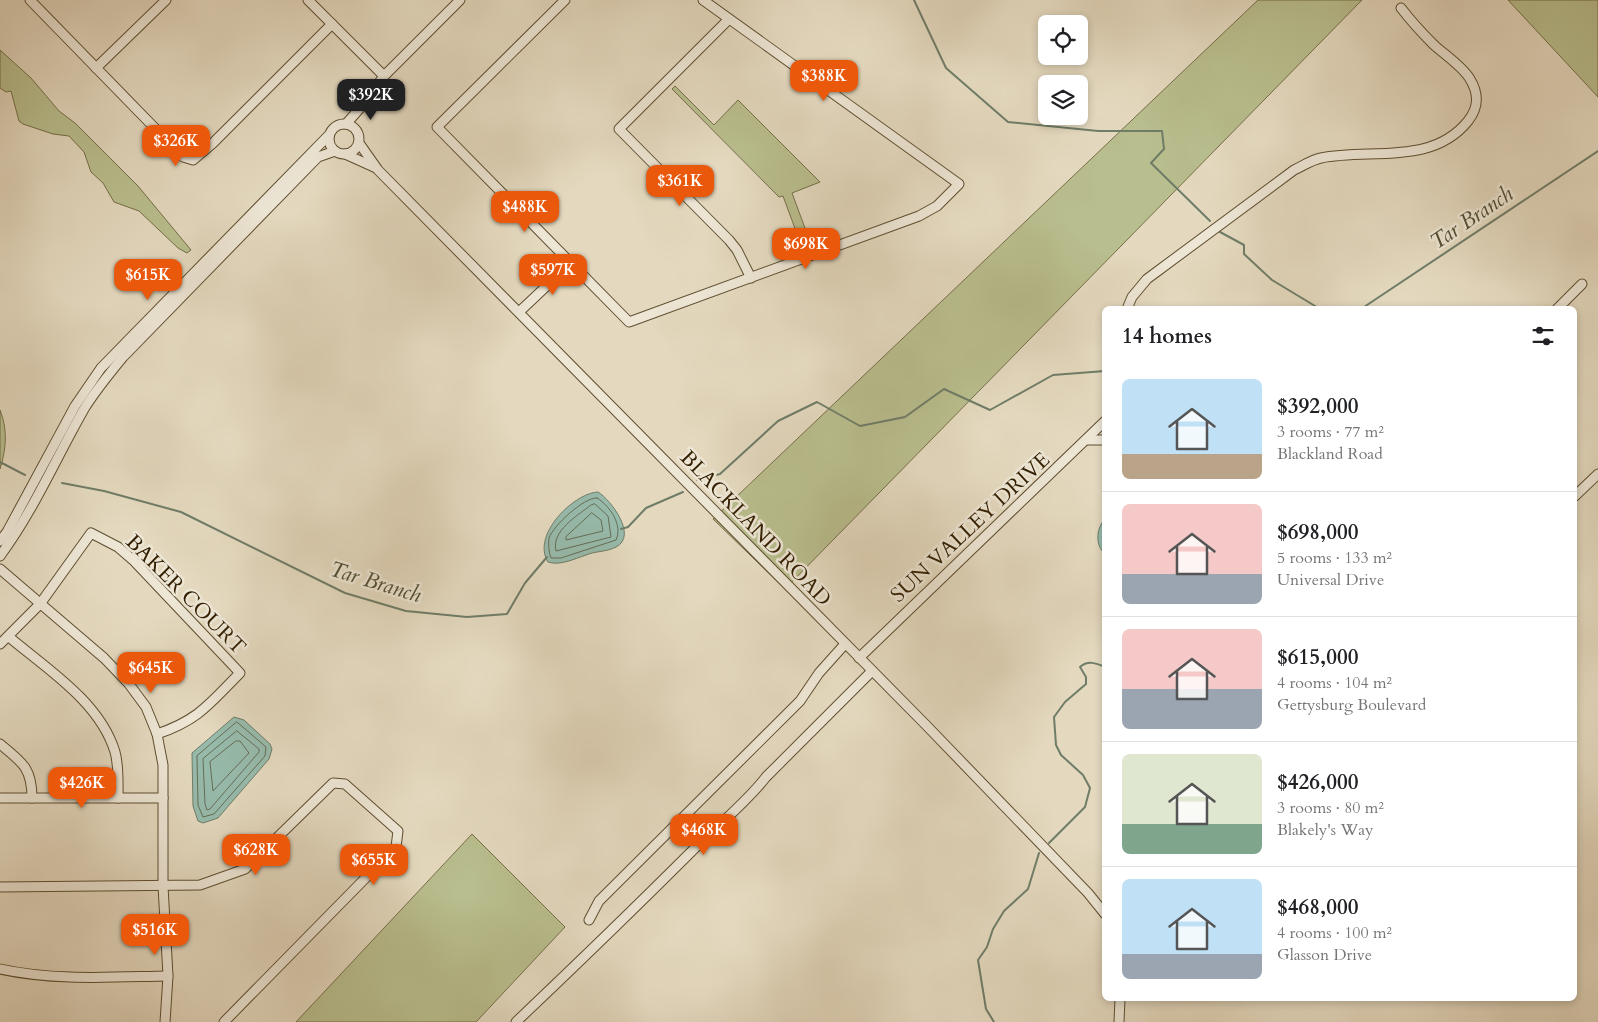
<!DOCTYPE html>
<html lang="en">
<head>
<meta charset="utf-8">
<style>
	:root { --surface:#fff; --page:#f6f6f6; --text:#202124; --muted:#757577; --line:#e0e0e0; --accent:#ea580c }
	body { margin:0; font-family:Cardo,serif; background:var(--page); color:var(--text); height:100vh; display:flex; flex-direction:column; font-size:19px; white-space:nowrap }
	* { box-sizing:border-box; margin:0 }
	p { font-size:16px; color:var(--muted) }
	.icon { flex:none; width:28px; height:28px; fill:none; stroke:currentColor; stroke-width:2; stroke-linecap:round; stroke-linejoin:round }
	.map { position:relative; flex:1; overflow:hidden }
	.sheet { position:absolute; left:1102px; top:306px; width:475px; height:695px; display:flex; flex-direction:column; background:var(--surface); border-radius:8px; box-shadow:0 2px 8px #0003 }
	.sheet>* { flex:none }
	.buttons { position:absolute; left:1038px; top:15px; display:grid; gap:10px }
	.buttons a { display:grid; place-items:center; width:50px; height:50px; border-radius:8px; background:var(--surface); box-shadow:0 2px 8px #0003; font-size:25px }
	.price { position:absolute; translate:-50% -42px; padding:0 11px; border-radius:10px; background:var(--accent); color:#fff; font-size:16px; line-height:32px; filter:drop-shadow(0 1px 2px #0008) }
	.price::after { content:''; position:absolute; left:50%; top:30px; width:15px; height:11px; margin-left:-8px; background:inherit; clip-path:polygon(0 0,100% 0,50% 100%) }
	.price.selected { background:#222; color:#fff }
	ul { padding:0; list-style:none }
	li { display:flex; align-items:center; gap:15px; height:125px; padding:0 20px }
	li+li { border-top:1px solid var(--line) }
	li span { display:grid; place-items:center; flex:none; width:140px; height:100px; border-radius:8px; color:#555 }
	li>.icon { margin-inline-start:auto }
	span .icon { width:60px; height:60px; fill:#fffc; stroke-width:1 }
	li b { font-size:21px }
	h2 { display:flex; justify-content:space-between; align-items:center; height:60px; padding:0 20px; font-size:21px }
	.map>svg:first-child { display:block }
	.green { fill:#b9be8e; stroke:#766e48 }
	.water { fill:#97bbac; stroke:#6f7d68 }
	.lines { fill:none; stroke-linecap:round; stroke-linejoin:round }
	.shore { stroke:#656d56; stroke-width:1 }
	.stream { stroke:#6f7d68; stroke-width:2 }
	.minor-casing { stroke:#5f4e30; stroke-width:11 }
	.minor { stroke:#ede6d5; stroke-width:9 }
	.labels { text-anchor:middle; stroke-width:5; stroke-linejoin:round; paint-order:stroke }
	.street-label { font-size:21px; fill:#331f01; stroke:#ede6d5 }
	.water-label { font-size:22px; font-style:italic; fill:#514e34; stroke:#ede6d5 }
</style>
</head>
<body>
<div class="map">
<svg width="1598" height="1022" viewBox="0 0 1598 1022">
	<rect width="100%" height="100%" fill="#e4d9bf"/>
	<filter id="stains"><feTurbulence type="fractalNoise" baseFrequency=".004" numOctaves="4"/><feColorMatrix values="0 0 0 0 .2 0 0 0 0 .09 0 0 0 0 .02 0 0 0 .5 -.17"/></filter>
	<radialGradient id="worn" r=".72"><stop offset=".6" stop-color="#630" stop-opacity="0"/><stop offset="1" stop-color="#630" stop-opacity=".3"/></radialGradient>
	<g class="green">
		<polygon points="1258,0 1362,0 785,589 713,519"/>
		<polygon points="1508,0 1598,0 1598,97"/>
		<polygon points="0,50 31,78 59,111 75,123 138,186 191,250 187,253 178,248 139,211 114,202 103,183 91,172 84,152 69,136 53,134 23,124 19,121 11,91 6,92 0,88"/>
		<polygon points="675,86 714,125 738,100 820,182 792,193 812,247 803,250 783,196 779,197 672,89"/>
		<path d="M 0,410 C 8,430 6,450 0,469 Z"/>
		<polygon points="472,834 565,927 476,1022 296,1022"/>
	</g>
	<g class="water">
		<path d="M 598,492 C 611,500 638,536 616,547 C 607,552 595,551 586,555 C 574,559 560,566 548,562 C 531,535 574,493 598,492 Z"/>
		<path d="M 1105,519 L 1105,554 C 1095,546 1096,528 1105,519 Z"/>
		<polygon points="234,717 244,720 270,744 272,749 269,759 218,818 203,823 198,821 193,806 192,753"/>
	</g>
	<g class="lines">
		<g class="shore">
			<path d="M 597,498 C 610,506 623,525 616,540 L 561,558 L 551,558 C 549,553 548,544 549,538 C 553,526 584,497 597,498 Z"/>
			<path d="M 595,504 L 608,516 L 611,537 L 556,551 C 551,531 577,516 591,505 Z"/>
			<polygon points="592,513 601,520 603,531 566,540 566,537"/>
			<polygon points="237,722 266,747 265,756 214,814 203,817 198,805 197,756"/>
			<polygon points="237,731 259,749 259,752 210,809 207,810 205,804 203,759"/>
			<polygon points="236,741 240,741 249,753 213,791 210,762"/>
		</g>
		<g class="stream">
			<polyline points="914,0 946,68 1008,122 1098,131 1162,131 1164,149 1151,163 1210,221"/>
			<polyline points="1220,232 1244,245 1244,254 1272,280 1320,309"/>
			<polyline points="1361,309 1598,151"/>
			<polyline points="0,462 25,475"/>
			<polyline points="697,480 720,474 778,421 817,402 860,426 905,417 944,389 990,410 1053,375 1105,371"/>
			<polyline points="62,483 104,491 181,512 345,593 406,611 467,617 507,614 525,583 547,557"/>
			<polyline points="621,529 628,527 646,508 683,492"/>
			<path d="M 1049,843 L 1085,807 L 1090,788 L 1083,775 L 1061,755 L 1056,745 L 1054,717 L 1065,702 L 1086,684 L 1086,677 L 1080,667 C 1088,660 1096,663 1105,667"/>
			<polyline points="994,1022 986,1009 978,960 987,947 993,929 1004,911 1028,889 1039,853"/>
		</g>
		<defs>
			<g id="minor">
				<polyline points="30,0 183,157 193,160 213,143 332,24"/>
				<polyline points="308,0 384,76"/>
				<polyline points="565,0 437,127 629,322 919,216 937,206 959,184 703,0"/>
				<polyline points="729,19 619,129 729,240 737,250 751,278"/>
				<polyline points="96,68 166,0"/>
				<circle cx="344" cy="139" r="15"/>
				<polyline points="346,124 361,107 384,76 460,0"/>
				<polyline points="359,143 378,170 925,724 1088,893 1105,914"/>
				<polyline points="345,154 376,168"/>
				<path d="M 1127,309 L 1132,297 L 1147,279 L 1294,170 C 1303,166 1311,160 1321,158 C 1370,148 1432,166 1468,121 C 1479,107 1479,94 1470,79 C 1462,66 1445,55 1434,45 C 1422,33 1411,21 1401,8"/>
				<polyline points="1557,309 1582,284"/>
				<polyline points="519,312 571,263"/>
				<polyline points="1088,440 1105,440"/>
				<polyline points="1575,496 1598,474"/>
				<polyline points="0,541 7,532 75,406 101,368 328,136"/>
				<path d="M 0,556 C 34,510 56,458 84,409 C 95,391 109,374 123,357 L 318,157 L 335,151"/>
				<polyline points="0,569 104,658 129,684 146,707 157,734 163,765 163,886 168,976 165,1022"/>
				<path d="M 9,637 C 47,669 100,702 115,752 C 119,766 118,783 118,798"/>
				<path d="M 0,644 L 40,604 L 91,533 L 118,547 L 133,560 L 240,673 C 210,703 199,720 157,734"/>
				<polyline points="859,658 1105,421"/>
				<path d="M 0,744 C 22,762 32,768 32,798"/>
				<polyline points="0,798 163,798"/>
				<polyline points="0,887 200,885 245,869 333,783 345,784 398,831 396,847 224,1022"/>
				<polyline points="589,920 599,901 800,701 819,673 845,644"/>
				<path d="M 0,969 C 55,981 112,977 168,976"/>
				<path d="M 516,1022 C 577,964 637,906 696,847 C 720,823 746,803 766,777 L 872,671"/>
				<polyline points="1119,1022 1120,999"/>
			</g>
		</defs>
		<use href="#minor" class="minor-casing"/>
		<use href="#minor" class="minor"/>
	</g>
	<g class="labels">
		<g class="street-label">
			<text transform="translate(970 527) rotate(-43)" y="7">SUN VALLEY DRIVE</text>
			<text transform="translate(756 528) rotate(46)" y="7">BLACKLAND ROAD</text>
			<text transform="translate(186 594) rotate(45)" y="7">BAKER COURT</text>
		</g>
		<g class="water-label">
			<text transform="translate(1471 217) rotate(-34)" y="8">Tar Branch</text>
			<text transform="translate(376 581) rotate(17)" y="8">Tar Branch</text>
		</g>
	</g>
	<rect width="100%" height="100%" filter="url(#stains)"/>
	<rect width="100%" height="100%" fill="url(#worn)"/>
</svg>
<div class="buttons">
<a><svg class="icon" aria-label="locate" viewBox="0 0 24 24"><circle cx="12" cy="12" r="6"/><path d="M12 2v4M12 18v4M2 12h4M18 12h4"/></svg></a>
<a><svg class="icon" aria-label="layers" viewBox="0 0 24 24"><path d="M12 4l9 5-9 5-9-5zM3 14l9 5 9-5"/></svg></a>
</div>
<b class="price" style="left:824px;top:102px">$388K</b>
<b class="price selected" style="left:371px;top:121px">$392K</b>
<b class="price" style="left:176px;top:167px">$326K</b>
<b class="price" style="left:680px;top:207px">$361K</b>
<b class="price" style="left:525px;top:233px">$488K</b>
<b class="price" style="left:806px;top:270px">$698K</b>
<b class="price" style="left:553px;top:296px">$597K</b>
<b class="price" style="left:148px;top:301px">$615K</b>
<b class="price" style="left:151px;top:694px">$645K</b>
<b class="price" style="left:82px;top:809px">$426K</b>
<b class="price" style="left:704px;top:856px">$468K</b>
<b class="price" style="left:256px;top:876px">$628K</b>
<b class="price" style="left:374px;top:886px">$655K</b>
<b class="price" style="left:155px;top:956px">$516K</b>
<section class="sheet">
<h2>14 homes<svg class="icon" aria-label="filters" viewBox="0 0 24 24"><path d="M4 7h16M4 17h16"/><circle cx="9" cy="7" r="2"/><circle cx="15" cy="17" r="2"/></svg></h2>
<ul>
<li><span style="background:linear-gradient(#bfe0f5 75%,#b9a48a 0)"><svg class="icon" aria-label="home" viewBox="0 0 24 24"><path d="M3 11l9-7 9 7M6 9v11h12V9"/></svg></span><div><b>$392,000</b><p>3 rooms · 77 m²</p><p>Blackland Road</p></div></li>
<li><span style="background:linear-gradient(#f6c9c9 70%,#9aa5b1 0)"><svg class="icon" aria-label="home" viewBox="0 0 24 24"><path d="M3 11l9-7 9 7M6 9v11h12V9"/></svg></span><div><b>$698,000</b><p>5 rooms · 133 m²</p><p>Universal Drive</p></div></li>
<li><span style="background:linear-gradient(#f6c9c9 60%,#9aa5b1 0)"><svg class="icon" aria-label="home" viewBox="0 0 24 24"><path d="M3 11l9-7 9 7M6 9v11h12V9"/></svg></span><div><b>$615,000</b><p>4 rooms · 104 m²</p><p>Gettysburg Boulevard</p></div></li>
<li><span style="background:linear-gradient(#dfe7d0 70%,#7fa58c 0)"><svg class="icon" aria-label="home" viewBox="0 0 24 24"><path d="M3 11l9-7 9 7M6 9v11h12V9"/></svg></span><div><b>$426,000</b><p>3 rooms · 80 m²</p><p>Blakely's Way</p></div></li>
<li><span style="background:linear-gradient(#bfe0f5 75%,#9aa5b1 0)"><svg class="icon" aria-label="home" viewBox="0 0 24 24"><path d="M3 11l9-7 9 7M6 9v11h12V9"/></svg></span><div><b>$468,000</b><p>4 rooms · 100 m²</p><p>Glasson Drive</p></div></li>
</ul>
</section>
</div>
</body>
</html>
